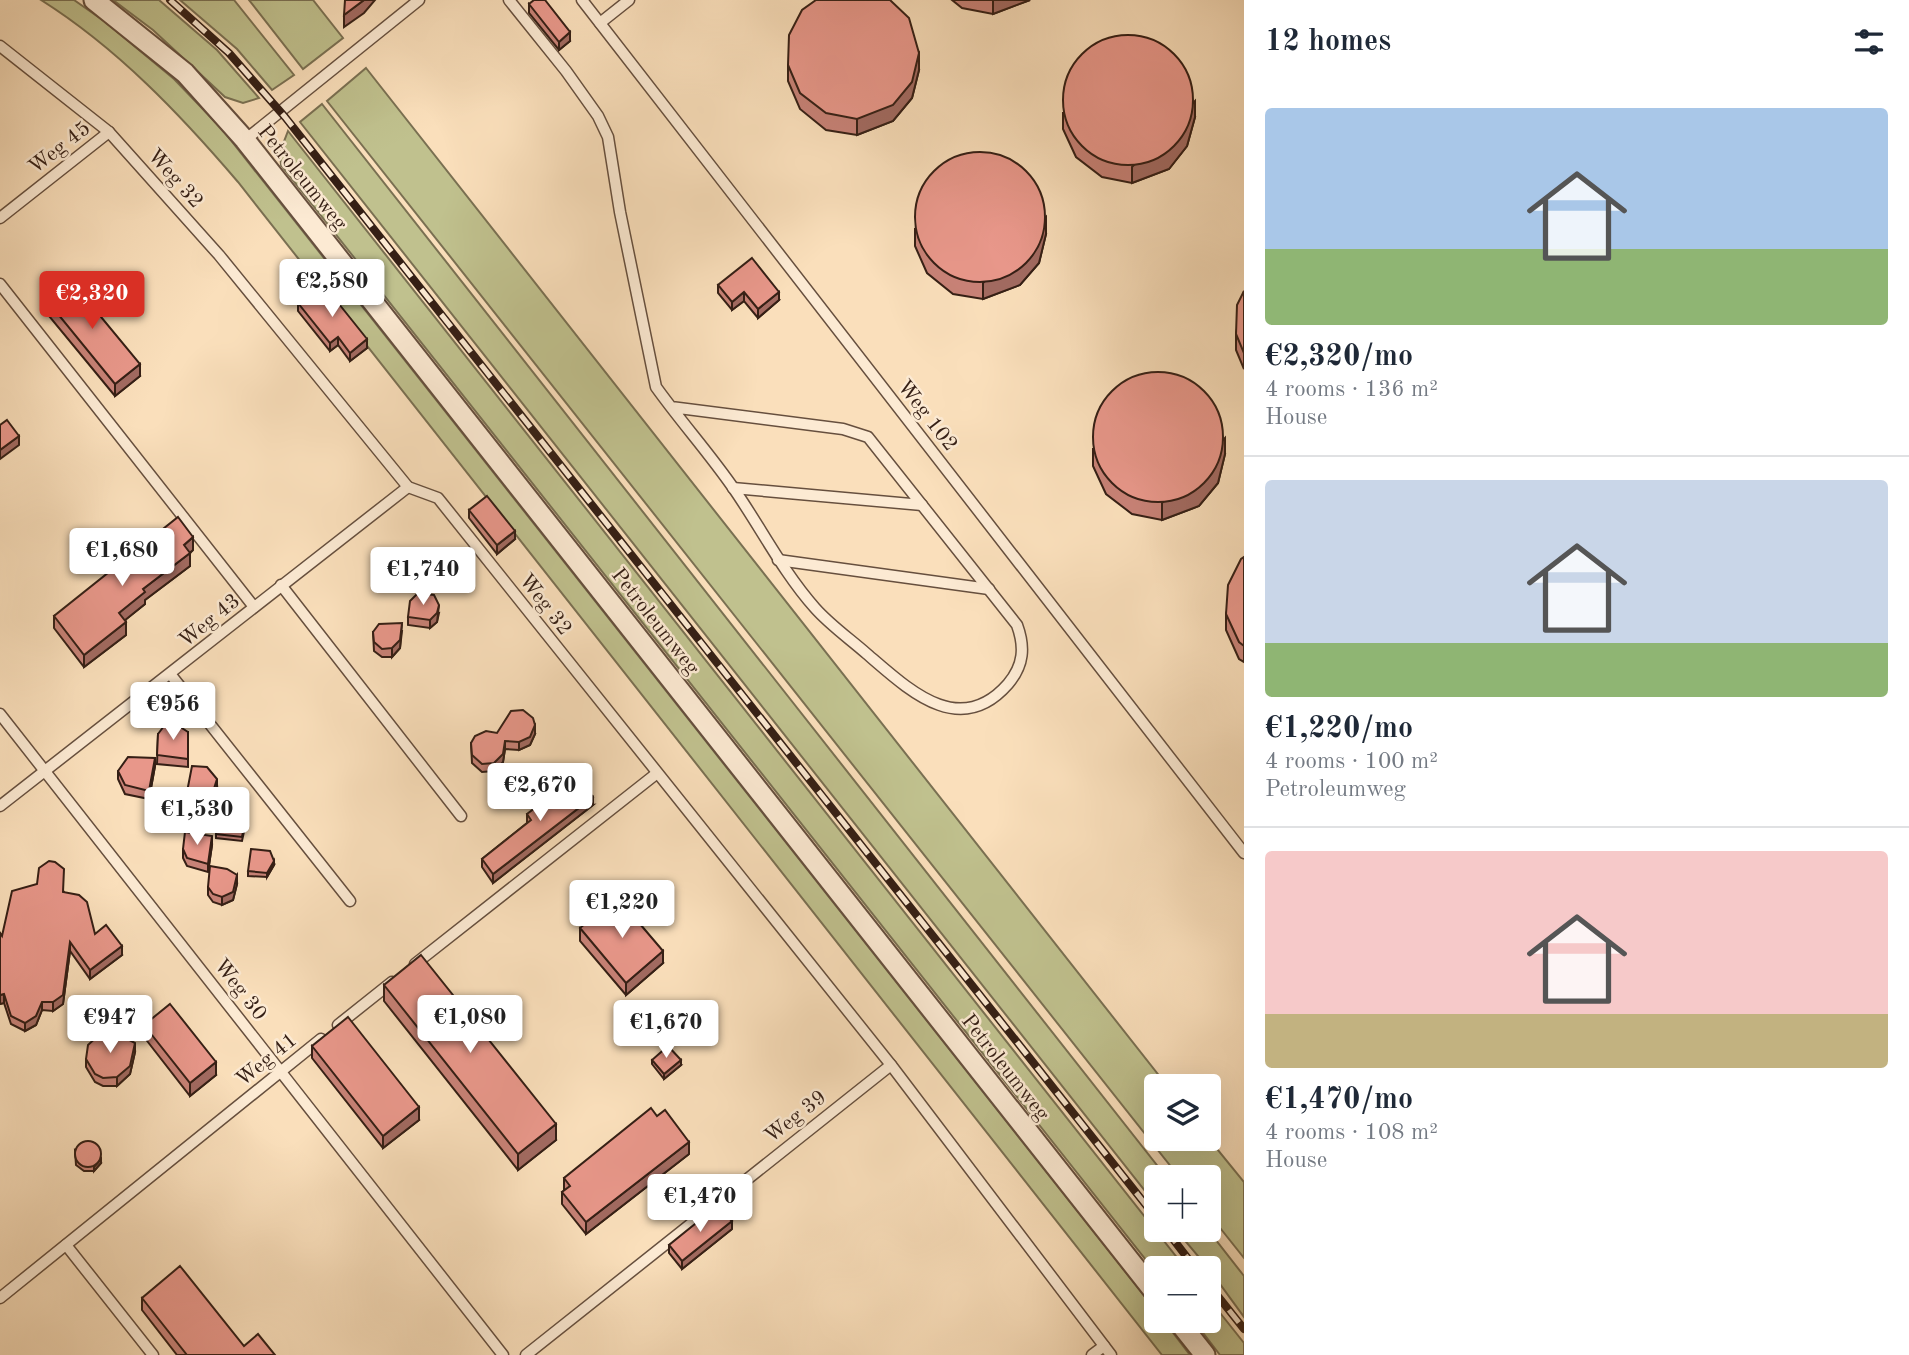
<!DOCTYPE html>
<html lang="en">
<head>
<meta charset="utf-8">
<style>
	:root { --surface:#fff; --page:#f2f2f3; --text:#1f2937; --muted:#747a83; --line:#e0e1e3; --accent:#d93025 }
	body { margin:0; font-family:"Old Standard TT",serif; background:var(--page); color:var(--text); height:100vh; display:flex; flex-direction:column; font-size:26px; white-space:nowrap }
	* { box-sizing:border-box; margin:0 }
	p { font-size:23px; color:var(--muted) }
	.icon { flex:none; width:38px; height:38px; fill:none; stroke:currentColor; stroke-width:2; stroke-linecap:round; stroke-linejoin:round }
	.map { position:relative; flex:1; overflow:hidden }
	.details { display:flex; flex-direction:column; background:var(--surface); width:665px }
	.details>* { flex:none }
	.controls { position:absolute; left:1144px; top:1074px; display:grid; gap:14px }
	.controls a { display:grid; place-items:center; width:77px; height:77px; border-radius:7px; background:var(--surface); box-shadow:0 7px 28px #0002; font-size:35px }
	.price { position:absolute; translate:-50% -60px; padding:0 16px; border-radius:7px; background:#fff; color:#222; font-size:23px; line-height:46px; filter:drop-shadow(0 2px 4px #0008) }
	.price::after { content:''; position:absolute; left:50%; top:42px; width:21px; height:16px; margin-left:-10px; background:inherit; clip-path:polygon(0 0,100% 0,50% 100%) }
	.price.current { background:var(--accent); color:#fff }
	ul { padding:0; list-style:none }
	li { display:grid; align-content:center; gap:14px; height:371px; padding:0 21px }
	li+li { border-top:2px solid var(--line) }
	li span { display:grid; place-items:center; height:217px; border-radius:7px; color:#555 }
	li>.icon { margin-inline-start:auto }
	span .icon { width:126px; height:126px; fill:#fffc; stroke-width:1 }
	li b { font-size:30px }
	h2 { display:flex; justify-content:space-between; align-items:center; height:84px; padding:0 21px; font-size:30px }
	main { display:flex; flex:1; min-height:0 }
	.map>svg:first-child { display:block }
	.grass { fill:#c0c18e; stroke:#7a7052; stroke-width:2 }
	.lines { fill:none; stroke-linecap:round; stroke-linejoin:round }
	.service-casing { stroke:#664f3e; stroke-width:13 }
	.minor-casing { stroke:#664f3e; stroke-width:23 }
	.service { stroke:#fcead3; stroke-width:10 }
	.minor { stroke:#fcead3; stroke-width:19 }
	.rail-casing { stroke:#351f15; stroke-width:8 }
	.rail { stroke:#fcead3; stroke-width:5; stroke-dasharray:16; stroke-linecap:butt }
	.wall { fill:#c88277; stroke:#351f15; stroke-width:2 }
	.shaded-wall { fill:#a26a61; stroke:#351f15; stroke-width:2 }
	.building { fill:#e8978a; stroke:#351f15; stroke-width:2 }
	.labels { text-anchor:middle; stroke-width:5; stroke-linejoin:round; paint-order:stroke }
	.street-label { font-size:21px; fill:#351f15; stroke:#fcead3 }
</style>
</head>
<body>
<main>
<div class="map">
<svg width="1244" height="1355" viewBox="0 0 1244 1355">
	<rect width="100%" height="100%" fill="#fadfbb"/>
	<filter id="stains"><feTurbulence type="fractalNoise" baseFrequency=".00286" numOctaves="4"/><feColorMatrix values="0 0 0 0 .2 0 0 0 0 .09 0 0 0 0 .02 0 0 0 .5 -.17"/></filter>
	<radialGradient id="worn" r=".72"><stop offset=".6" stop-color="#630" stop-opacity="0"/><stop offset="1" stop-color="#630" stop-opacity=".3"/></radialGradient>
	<g class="grass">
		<path d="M 41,0 L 74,0 L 104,21 L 174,79 L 222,129 L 1157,1312 L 1157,1321 L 1164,1321 L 1190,1355 L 1162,1355 L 238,182 C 180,114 117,48 41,0 Z"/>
		<polygon points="113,0 159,0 217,50 259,98 243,103 225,97 153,30"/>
		<polygon points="180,0 234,0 294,75 272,90 237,49"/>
		<polygon points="249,0 313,0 343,38 303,69"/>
		<polygon points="366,68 1168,1087 1157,1087 1157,1139 1209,1139 1244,1182 1244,1258 1209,1214 1209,1178 1180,1178 327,101"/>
		<polygon points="322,104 1167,1178 1157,1178 1157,1206 300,122"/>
		<polygon points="288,131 1186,1269 1157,1269 1157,1274 281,165 280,152"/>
		<polygon points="1176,1230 1208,1230 1244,1276 1244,1317 1209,1269"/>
		<polygon points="1209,1299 1244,1343 1244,1355 1220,1355 1194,1321 1209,1321"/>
	</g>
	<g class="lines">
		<defs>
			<g id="service">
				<path d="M 509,0 L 566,71 L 598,116 L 608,137 L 620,212 L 656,387 C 681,422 710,454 734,489 C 761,528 783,572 815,608 C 830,625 850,639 867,654 C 907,688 959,740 1008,684 C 1024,665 1025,647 1017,625 L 868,437 L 843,429 L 671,407"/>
				<polyline points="582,0 1244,853"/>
				<polyline points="600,23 629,0"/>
				<polyline points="0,46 109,132 219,255 408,487 438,498 891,1065 1111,1355"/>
				<polyline points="245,140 419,0"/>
				<polyline points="0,218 109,132"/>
				<polyline points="0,284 254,607"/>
				<polyline points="733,488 922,505"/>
				<polyline points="778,560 989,589"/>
				<polyline points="281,585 461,816"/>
				<polyline points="171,675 350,901"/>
				<polyline points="0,714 503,1355"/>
				<polyline points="0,806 408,487"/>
				<polyline points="415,964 656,774"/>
				<polyline points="338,1025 392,982"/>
				<polyline points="66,1245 153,1355"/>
				<polyline points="0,1298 321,1039"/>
				<polyline points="526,1355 891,1065"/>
				<polyline points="1092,1355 1104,1346"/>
			</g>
			<g id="minor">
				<polyline points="94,0 185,73 245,140 1157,1295"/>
				<polyline points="1178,1321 1205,1355"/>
			</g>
		</defs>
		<use href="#service" class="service-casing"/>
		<use href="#minor" class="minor-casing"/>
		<use href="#service" class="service"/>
		<use href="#minor" class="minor"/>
		<defs>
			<g id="rail">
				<polyline points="170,0 229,53 285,117 1157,1219"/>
				<polyline points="1166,1230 1196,1269"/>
				<polyline points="1209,1285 1244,1329"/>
			</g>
		</defs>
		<use href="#rail" class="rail-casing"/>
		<use href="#rail" class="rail"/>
	</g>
	<g class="wall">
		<polygon points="952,0 1030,0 993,14 962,8"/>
		<polygon points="529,4 570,41 559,50 529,13"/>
		<polygon points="788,65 919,70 912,98 893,121 857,135 826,130 800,109 788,81"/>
		<polygon points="1063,113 1195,117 1187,146 1169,169 1132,183 1102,177 1076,157 1063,129"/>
		<polygon points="915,229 1046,234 1039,263 1020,285 983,299 953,294 927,273 915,246"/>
		<polygon points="718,285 779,300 758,318 744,301 732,310 718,293"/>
		<polygon points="1244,291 1244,369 1236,350 1236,334"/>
		<polygon points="44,297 140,376 115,396 44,310"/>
		<polygon points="298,303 367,348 350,361 338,345 330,351 298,311"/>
		<polygon points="1093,449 1225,454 1218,483 1199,506 1162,520 1132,514 1106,494 1093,466"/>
		<polygon points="469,510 515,539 497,554 469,518"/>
		<polygon points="193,550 190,553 190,566 145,600 145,604 125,620 126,635 84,667 54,628 54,616"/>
		<polygon points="1244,557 1244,662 1239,659 1226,630 1226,614"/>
		<polygon points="439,613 437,622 430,628 408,625 408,617"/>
		<polygon points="402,631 400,648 392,657 382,657 374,651 373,632"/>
		<polygon points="188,732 188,767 157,764 158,734"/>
		<polygon points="497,733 535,734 530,745 519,750 505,749 503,762 494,771 482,772 472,763 471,743"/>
		<polygon points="155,766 149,799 125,794 118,779 118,771"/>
		<polygon points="217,787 212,803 187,800 187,792"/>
		<polygon points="153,799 181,807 176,832 162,832 153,825"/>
		<polygon points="593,805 493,883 482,867 482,859 527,823 527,814"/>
		<polygon points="245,827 242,841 216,838 216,834"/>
		<polygon points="212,845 208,872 187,866 183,858 183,849"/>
		<polygon points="274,865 267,877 248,876 248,871"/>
		<polygon points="237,884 233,900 222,905 213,902 208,895 208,887"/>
		<polygon points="64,892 95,934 122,955 90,979 70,951 63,1004 53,1011 42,1010 36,1025 25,1031 11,1024 4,1003 0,1004 0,933 2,936"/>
		<polygon points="580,928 663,963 626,995 580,941"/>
		<polygon points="384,985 556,1140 518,1170 384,1001"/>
		<polygon points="144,1025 216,1075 190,1096 144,1037"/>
		<polygon points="312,1046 419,1120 383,1148 312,1058"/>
		<polygon points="135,1052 130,1074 117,1086 103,1086 95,1082 86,1067 86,1059"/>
		<polygon points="652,1060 681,1065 664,1079 652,1064"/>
		<polygon points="75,1150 101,1163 94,1171 84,1171 76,1165"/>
		<polygon points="689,1154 586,1234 562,1204 562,1192 564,1191 564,1178"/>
		<polygon points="732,1229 682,1269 669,1253 669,1245"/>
		<polygon points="142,1298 244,1346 275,1355 177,1355 142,1310"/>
	</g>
	<g class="shaded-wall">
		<polygon points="364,0 375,0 364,13 344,27 344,15"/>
		<polygon points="993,0 1030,0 993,14"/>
		<polygon points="570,32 570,41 559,50 559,42"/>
		<polygon points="919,53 919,70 912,98 893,121 857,135 857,119"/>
		<polygon points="1195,101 1195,117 1187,146 1169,169 1132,183 1132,167"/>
		<polygon points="1046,217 1046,234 1039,263 1020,285 983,299 983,283"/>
		<polygon points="744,292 744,301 732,310 732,302"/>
		<polygon points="779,292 779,300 758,318 758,309"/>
		<polygon points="338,337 338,345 330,351 330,343"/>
		<polygon points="367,339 367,348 350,361 350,353"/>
		<polygon points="140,364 140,376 115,396 115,384"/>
		<polygon points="19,436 19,445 0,459 0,450"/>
		<polygon points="1225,438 1225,454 1218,483 1199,506 1162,520 1162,503"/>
		<polygon points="515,531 515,539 497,554 497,545"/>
		<polygon points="193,537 193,550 184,558 184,545"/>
		<polygon points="190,553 190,566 145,600 145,604 119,625 119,613 143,589"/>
		<polygon points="439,605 437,622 430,628 430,620"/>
		<polygon points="126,622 126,635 84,667 84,655"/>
		<polygon points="402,623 400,648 392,657 392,648"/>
		<polygon points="535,725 535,734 530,745 519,750 519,742"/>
		<polygon points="505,741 505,749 503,762 494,771 494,763"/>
		<polygon points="155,758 155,766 149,799 149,791"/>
		<polygon points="217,779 217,787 212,803 212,795"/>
		<polygon points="593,797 593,805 493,883 493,874"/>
		<polygon points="212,836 212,845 208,872 208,864"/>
		<polygon points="274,861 274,865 267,877 267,873"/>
		<polygon points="237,875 237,884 233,900 222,905 222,897"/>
		<polygon points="70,942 70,951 63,1004 53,1011 53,1002"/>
		<polygon points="122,946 122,955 90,979 90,970"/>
		<polygon points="663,951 663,963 626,995 626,983"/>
		<polygon points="4,994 4,1003 0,1004 0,995"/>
		<polygon points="42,1002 42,1010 36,1025 25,1031 25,1023"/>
		<polygon points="135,1043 135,1052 130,1074 117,1086 117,1077"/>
		<polygon points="681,1060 681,1065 664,1079 664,1074"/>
		<polygon points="216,1062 216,1075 190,1096 190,1083"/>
		<polygon points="419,1107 419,1120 383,1148 383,1136"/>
		<polygon points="556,1124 556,1140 518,1170 518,1154"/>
		<polygon points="689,1142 689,1154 586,1234 586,1222"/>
		<polygon points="101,1159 101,1163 94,1171 94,1167"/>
		<polygon points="732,1221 732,1229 682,1269 682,1261"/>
	</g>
	<g class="building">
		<polygon points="345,0 364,0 344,15"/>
		<polygon points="534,0 545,0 570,32 559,42 529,4"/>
		<polygon points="816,0 890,0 909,18 919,53 912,82 893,105 857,119 826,113 800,93 788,65 789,35 802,10"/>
		<circle cx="1128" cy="100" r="65"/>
		<circle cx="980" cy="217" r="65"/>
		<polygon points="752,258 779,292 758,309 744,292 732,302 718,285"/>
		<polygon points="68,277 140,364 115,384 44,297"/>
		<polygon points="323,284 367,339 350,353 338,337 330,343 298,303"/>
		<polygon points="1244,291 1244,353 1236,334 1237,305"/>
		<circle cx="1158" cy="437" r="65"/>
		<polygon points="7,420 19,436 0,450 0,425"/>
		<polygon points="487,496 515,531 497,545 469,510"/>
		<polygon points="178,517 193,537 184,545 190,553 143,589 145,592 119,613 126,622 84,655 54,616"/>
		<polygon points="1244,557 1244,646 1239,642 1226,614 1228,585 1241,559"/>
		<polygon points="418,593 434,595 439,605 437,613 430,620 408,617 410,601"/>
		<polygon points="402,623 400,640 392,648 382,649 374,642 373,632 379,624"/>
		<polygon points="523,710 533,718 535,725 530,737 519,742 505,741 503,754 494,763 482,764 472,755 471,743 475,736 486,731 497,733 511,711"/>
		<polygon points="174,723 188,732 188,759 157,755 158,734 164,726"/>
		<polygon points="128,757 155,758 149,791 125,785 118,771"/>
		<polygon points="192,766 207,767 217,779 212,795 187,792"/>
		<polygon points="577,776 593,797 493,874 482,859 531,820 527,814"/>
		<polygon points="153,799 181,803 176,828 162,828 153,821"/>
		<polygon points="220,807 236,811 245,822 242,837 216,834"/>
		<polygon points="185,832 212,836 208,864 187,858 183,849"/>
		<polygon points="251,849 270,851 274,861 267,873 248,871"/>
		<polygon points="49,861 55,862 64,869 63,892 79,895 87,902 95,934 106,925 122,946 90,970 70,942 63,995 53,1002 42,1002 36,1016 25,1023 11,1016 4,994 0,995 0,933 2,936 12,891 37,884 39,868"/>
		<polygon points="210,866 227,869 237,875 233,892 222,897 213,894 208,887"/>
		<polygon points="617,897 663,951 626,983 580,928"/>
		<polygon points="421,955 556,1124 518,1154 384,985"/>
		<polygon points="170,1004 216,1062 190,1083 144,1025"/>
		<polygon points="348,1017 419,1107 383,1136 312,1046"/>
		<polygon points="115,1032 135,1043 130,1066 117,1077 103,1078 95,1074 86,1059 88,1045 101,1033"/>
		<polygon points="668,1046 681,1060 664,1074 652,1060"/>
		<polygon points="651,1108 657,1116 665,1110 689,1142 586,1222 562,1192 570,1186 564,1178"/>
		<circle cx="88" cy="1154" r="13"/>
		<polygon points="716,1207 732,1221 682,1261 669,1245"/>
		<polygon points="180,1266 244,1346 258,1334 275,1355 187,1355 142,1298"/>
	</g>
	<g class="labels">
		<g class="street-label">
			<text transform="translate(59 147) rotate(-38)" y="7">Weg 45</text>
			<text transform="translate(303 177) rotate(51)" y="7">Petroleumweg</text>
			<text transform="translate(176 178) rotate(48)" y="7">Weg 32</text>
			<text transform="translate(928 415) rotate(52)" y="7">Weg 102</text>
			<text transform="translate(546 604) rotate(52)" y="7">Weg 32</text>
			<text transform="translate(209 620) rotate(-39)" y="7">Weg 43</text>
			<text transform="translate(656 621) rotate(52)" y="7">Petroleumweg</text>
			<text transform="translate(241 989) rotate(52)" y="7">Weg 30</text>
			<text transform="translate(266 1059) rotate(-39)" y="7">Weg 41</text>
			<text transform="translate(1006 1067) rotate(52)" y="7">Petroleumweg</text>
			<text transform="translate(795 1116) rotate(-38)" y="7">Weg 39</text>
		</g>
	</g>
	<rect width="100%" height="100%" filter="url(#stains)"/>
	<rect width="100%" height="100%" fill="url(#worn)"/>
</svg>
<div class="controls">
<a><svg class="icon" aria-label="layers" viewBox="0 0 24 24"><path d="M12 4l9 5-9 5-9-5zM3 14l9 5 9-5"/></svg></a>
<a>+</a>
<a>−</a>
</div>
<b class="price" style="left:332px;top:319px">€2,580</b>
<b class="price current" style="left:92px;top:331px">€2,320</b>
<b class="price" style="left:122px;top:588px">€1,680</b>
<b class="price" style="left:423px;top:607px">€1,740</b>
<b class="price" style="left:173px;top:742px">€956</b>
<b class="price" style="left:540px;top:823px">€2,670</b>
<b class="price" style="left:197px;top:847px">€1,530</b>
<b class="price" style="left:622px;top:940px">€1,220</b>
<b class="price" style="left:110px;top:1055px">€947</b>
<b class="price" style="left:470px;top:1055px">€1,080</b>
<b class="price" style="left:666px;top:1060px">€1,670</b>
<b class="price" style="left:700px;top:1234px">€1,470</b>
</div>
<section class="details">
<h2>12 homes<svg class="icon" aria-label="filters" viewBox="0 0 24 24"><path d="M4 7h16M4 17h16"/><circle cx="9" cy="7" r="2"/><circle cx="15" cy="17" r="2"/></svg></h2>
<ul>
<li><span style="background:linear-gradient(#a9c7e8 65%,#8fb573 0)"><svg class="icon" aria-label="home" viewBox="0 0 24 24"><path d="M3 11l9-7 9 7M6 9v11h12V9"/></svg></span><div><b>€2,320/mo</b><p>4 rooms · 136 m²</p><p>House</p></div></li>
<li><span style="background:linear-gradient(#c9d6e8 75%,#8fb573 0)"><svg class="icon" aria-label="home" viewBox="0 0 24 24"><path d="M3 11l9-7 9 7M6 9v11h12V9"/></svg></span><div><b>€1,220/mo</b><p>4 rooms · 100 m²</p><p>Petroleumweg</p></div></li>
<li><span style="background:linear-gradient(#f6c9c9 75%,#c2b280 0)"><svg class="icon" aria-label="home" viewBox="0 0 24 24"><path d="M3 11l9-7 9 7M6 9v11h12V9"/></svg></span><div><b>€1,470/mo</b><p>4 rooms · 108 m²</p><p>House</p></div></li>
</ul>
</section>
</main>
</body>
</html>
